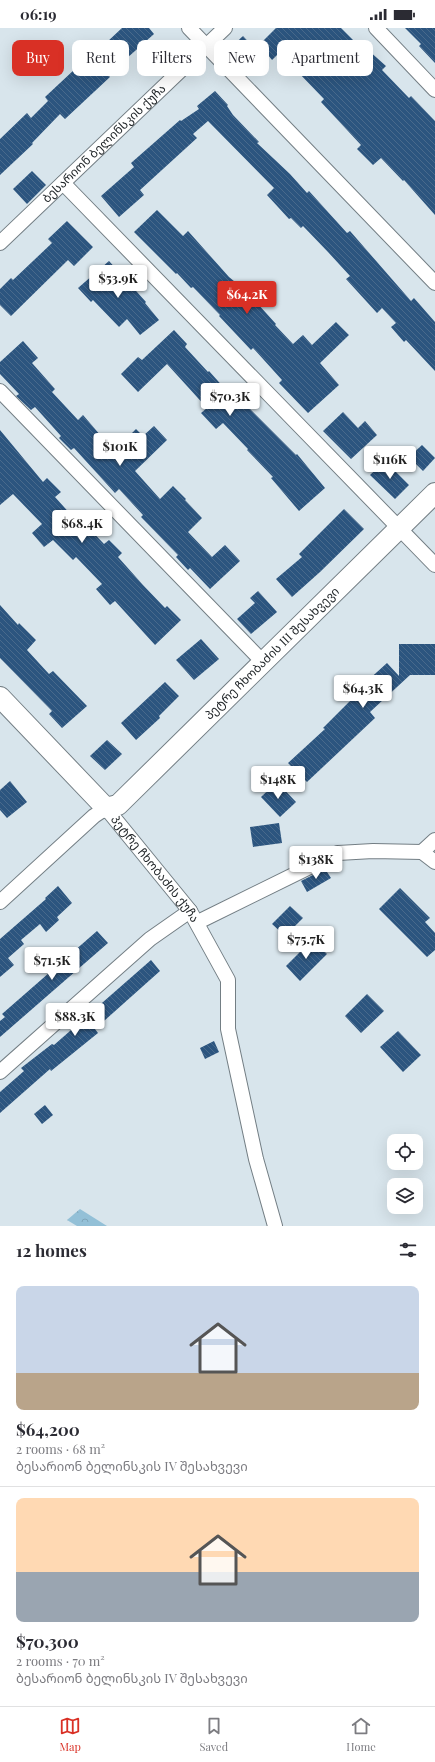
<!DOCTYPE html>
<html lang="en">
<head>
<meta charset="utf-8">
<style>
	:root { --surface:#fff; --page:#f7f7f7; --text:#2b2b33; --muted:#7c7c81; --line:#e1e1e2; --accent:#d93025 }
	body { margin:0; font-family:"Playfair Display","Noto Sans Georgian",serif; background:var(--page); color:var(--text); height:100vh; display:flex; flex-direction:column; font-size:15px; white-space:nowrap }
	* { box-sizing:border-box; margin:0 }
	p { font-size:13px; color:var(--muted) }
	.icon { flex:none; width:22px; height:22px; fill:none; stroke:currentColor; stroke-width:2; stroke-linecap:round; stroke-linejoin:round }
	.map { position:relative; height:1198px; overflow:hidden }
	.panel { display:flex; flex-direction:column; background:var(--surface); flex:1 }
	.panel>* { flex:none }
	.hud { position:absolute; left:12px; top:12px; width:411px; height:36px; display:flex; gap:8px }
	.buttons { position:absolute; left:387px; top:1106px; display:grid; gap:8px }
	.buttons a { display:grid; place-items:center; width:36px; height:36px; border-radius:8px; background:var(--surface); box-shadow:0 4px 16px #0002; font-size:20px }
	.price { position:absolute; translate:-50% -34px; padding:0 9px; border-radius:4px; background:#fff; color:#222; font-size:13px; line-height:26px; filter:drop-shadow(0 1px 2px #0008) }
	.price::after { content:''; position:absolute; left:50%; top:24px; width:12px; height:9px; margin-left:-6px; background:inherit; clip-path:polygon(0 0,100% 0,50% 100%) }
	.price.current { background:var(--accent); color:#fff }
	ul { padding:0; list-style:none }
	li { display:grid; align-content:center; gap:8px; height:212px; padding:0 16px }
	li+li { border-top:1px solid var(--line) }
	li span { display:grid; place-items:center; height:124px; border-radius:8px; color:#555 }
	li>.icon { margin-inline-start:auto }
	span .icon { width:72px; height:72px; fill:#fffc; stroke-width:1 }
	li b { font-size:17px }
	h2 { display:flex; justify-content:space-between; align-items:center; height:48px; padding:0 16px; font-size:17px }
	.chip { padding:0 14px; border-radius:8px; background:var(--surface); box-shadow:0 4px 16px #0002; font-size:14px; line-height:36px }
	.chip.current { background:var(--accent); color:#fff }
	.status { display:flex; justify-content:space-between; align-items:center; height:28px; padding:0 20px; background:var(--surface); direction:ltr }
	.status svg { height:11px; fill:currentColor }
	.dock { display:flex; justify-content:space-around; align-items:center; height:56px; border-top:1px solid var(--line); background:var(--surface); font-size:11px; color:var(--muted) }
	.dock a { display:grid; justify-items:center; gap:2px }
	.dock .current { color:var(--accent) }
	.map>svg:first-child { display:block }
	.forest { fill:url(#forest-crowns) }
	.building { fill:url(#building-back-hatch) }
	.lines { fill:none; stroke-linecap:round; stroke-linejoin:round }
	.street-casing { stroke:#737e84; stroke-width:16 }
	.secondary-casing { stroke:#737e84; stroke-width:22 }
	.street { stroke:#fff; stroke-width:14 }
	.secondary { stroke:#fff; stroke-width:20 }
	.labels { text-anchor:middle; stroke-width:4; stroke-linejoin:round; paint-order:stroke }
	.street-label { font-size:12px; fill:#212629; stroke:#e5f3fa }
</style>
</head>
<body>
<div class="status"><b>06:19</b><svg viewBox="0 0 49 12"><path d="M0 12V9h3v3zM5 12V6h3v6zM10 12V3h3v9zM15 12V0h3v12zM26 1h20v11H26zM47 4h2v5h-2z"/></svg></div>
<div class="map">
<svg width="435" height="1198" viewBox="0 0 435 1198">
	<defs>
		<pattern id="forest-crowns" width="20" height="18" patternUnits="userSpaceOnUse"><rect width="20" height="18" fill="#93c0d7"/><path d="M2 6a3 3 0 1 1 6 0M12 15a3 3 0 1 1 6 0" fill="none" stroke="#7ea5b9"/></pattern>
		<pattern id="building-back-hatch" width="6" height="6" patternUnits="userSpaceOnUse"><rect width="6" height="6" fill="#2c557f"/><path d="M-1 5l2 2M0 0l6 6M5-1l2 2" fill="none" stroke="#496a8c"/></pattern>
	</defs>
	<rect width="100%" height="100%" fill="#d8e5ec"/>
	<polygon class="forest" points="80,1181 107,1198 77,1198 67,1192"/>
	<g class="building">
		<polygon points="122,0 149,0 154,6 108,47 110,49 65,91 60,86 32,115 33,116 0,147 0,111 27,85 31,90 48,73 45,69 90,27 91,29"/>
		<polygon points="276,0 341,0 366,25 368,22 386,38 382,42 409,70 411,68 435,93 435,187 404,152 403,153 381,130 373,137 357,121 361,117 321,74 324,71 296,42 294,44 278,26 272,32 268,27 251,44 229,21 243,8 255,21"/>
		<polygon points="405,0 435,0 435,35 419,18 421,16"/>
		<polygon points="215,63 228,77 227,78 233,87 259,114 257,115 290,146 307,165 309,163 347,205 350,203 411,273 414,270 435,294 435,343 406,312 404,314 391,299 396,295 382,280 377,285 346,251 350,248 328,224 303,198 301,200 291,190 289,191 267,167 274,160 208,93 193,106 197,110 140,162 144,167 119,189 101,168 134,139 131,135 180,92 181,93 199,81 197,78"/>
		<polygon points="32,143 46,157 27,176 13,161"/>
		<polygon points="157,182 183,208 188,203 229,249 246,263 276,296 275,297 293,316 303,307 312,317 336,294 349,307 320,335 339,357 308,385 279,355 282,352 253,320 251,322 219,288 220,287 193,259 191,260 177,245 176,246 134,204"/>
		<polygon points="67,193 93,219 74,238 68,232 11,288 0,277 0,261 11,250 13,252 52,215 48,211"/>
		<polygon points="109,233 146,274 145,275 159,292 140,307 127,291 119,299 93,272 91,274 78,260"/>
		<polygon points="174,302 187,316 185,319 208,344 209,343 226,362 229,360 296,427 297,426 325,460 299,483 271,450 273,449 247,422 248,421 223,395 216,401 201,385 207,380 167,336 138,364 121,346 138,329 142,332"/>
		<polygon points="23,313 38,330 32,335 55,361 52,364 78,392 83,387 114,423 136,401 143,408 154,398 167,412 135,443 160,471 173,458 186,471 185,472 202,490 188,504 212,529 225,517 240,533 210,561 190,540 188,542 176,529 178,527 141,489 143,487 119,461 115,465 74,420 71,422 59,410 61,408 35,379 31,382 16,368 19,366 0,346 0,334"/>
		<polygon points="343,384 358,400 365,393 377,407 351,431 323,403"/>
		<polygon points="0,402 43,454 47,450 61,464 55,469 82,499 85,496 104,516 109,512 122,525 118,529 143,557 165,580 167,578 181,592 155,617 115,573 110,577 96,561 102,556 76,529 73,532 53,512 44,519 32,505 42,496 13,466 0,477"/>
		<polygon points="422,417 435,430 423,443 409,429"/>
		<polygon points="385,433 409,457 395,471 370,447"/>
		<polygon points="344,481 364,501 320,544 292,569 276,551 302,529 299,526"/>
		<polygon points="258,563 277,584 251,606 237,591 255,575 250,570"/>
		<polygon points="0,577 18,597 19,595 36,612 27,622 49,646 53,643 87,678 62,700 49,686 52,683 0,630"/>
		<polygon points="201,611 219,631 194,652 176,632"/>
		<polygon points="399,616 435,616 435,647 410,647 370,684 375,690 307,754 288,735 325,701 323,700 358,665 356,663 387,635 399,648"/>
		<polygon points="165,654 179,668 159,688 160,690 136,712 121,695"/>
		<polygon points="107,712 122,726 105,742 90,728"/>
		<polygon points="10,753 27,774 7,790 0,782 0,762"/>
		<polygon points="277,754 296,774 280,789 261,769"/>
		<polygon points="279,795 282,815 253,819 250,799"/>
		<polygon points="325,841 331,850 307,864 301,853"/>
		<polygon points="58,858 72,875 57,889 59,892 46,904 40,896 21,912 24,916 8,930 14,937 0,949 0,911 46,871 45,870"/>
		<polygon points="400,860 430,890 425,894 435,905 435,922 427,929 379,881"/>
		<polygon points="290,878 303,890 285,908 272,896"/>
		<polygon points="97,903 108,915 0,1009 0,993 5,989 2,986"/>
		<polygon points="312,912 327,926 300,953 286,938"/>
		<polygon points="151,932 160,943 95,1001 98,1005 51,1043 50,1041 0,1085 0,1064 24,1043 21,1040 52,1016 54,1017"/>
		<polygon points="367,966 384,983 361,1005 345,988"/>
		<polygon points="398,1003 421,1027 403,1044 380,1019"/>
		<polygon points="214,1013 219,1024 205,1031 200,1020"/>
		<polygon points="45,1077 53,1087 42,1096 34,1086"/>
	</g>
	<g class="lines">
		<defs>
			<g id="street">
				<polyline points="189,0 435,255"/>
				<polyline points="376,0 435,62"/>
				<polyline points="63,155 435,537"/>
				<path id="s1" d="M 0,215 L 225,0"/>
				<polyline points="0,363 262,633"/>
				<polyline points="422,824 435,834"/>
				<path id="s2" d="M 0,874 L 94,788 L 106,780 L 190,883 L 228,952 L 228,1001 L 256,1131 L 275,1198"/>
				<polyline points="198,894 338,825 373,823 422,824 435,812"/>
				<polyline points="0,1044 150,911 190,883"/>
			</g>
			<g id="secondary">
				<path id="s3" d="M 0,669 L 106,780 L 118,777 L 435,465"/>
			</g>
		</defs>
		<use href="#street" class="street-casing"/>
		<use href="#secondary" class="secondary-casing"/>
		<use href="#street" class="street"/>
		<use href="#secondary" class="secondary"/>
	</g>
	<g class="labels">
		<g class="street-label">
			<text dy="4" stroke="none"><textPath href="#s1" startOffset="144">ბესარიონ ბელინსკის ქუჩა</textPath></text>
			<text dy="4" stroke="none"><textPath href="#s3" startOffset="382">პეტრე ჩხობაძის III შესახვევი</textPath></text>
			<text dy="4" stroke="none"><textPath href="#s2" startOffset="220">პეტრე ჩხობაძის ქუჩა</textPath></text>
		</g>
	</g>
</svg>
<div class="buttons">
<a><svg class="icon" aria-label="locate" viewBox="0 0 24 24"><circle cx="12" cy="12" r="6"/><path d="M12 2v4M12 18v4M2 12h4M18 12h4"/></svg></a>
<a><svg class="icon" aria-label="layers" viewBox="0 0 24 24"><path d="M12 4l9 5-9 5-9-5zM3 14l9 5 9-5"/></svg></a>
</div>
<b class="price" style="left:118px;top:271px">$53.9K</b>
<b class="price current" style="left:247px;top:287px">$64.2K</b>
<b class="price" style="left:230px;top:389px">$70.3K</b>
<b class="price" style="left:120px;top:439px">$101K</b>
<b class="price" style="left:390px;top:452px">$116K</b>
<b class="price" style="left:82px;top:516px">$68.4K</b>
<b class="price" style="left:363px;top:681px">$64.3K</b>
<b class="price" style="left:278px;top:772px">$148K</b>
<b class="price" style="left:316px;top:852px">$138K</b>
<b class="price" style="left:306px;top:932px">$75.7K</b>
<b class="price" style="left:52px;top:953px">$71.5K</b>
<b class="price" style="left:75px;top:1009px">$88.3K</b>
<div class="hud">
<a class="chip current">Buy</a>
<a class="chip">Rent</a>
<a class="chip">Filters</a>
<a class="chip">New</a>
<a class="chip">Apartment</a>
</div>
</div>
<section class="panel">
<h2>12 homes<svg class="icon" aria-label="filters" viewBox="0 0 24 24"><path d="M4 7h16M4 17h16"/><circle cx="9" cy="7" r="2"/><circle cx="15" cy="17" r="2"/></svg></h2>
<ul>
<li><span style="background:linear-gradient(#c9d6e8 70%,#b9a48a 0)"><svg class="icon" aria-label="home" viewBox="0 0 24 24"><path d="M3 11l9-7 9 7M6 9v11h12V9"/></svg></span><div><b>$64,200</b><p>2 rooms · 68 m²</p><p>ბესარიონ ბელინსკის IV შესახვევი</p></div></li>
<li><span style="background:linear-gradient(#ffd9b3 60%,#9aa5b1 0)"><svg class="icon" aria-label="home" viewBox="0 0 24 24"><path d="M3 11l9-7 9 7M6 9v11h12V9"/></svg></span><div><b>$70,300</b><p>2 rooms · 70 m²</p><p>ბესარიონ ბელინსკის IV შესახვევი</p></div></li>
</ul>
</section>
<nav class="dock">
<a class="current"><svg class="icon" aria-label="map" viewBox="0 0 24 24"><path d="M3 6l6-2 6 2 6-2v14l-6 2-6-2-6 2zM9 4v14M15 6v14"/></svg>Map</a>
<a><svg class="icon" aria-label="saved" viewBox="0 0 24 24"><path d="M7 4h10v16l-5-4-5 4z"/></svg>Saved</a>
<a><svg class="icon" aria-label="home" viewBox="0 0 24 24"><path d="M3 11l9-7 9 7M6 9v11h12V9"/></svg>Home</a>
</nav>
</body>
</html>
